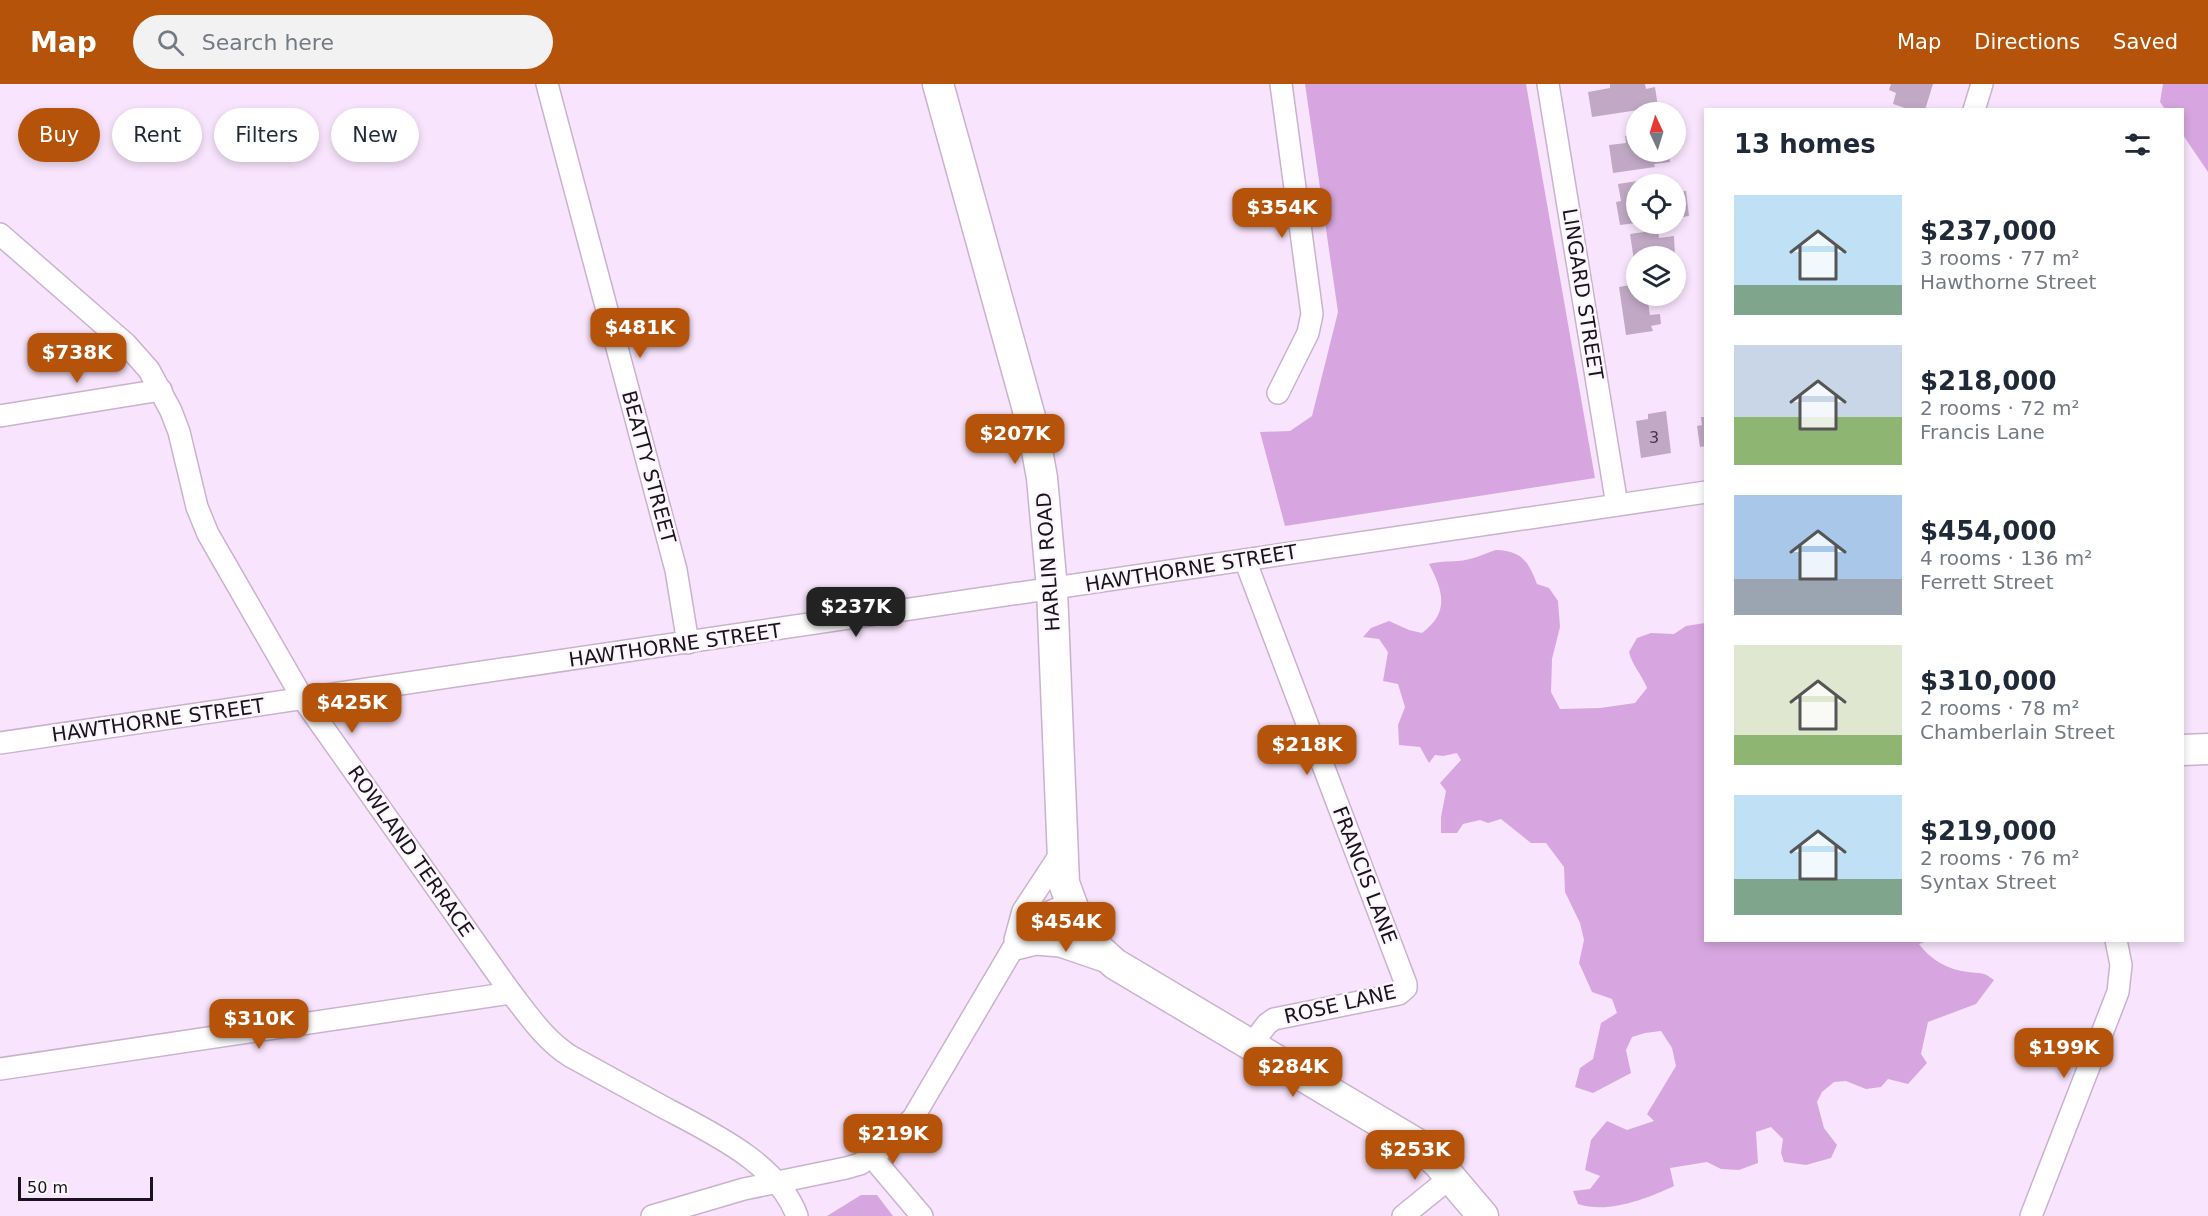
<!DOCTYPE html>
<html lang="en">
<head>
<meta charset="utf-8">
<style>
	:root { --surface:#fff; --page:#f2f2f3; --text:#1f2937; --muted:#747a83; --accent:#b45309 }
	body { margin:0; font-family:"DejaVu Sans",sans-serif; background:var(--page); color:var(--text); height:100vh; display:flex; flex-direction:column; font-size:22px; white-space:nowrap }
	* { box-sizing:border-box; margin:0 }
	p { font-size:20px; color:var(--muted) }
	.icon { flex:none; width:33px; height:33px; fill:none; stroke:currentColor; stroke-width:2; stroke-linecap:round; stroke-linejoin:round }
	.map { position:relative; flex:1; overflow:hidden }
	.side { position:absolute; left:1704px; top:24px; width:480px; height:834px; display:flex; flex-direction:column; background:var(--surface); border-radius:0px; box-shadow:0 3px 9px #0003 }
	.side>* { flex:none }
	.top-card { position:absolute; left:18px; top:24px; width:570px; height:54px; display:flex; gap:12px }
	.needle { width:39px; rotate:356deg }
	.fabs { position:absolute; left:1626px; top:18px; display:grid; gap:12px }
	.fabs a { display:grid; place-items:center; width:60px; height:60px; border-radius:50%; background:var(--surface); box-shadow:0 3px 9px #0003; font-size:30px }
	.scale { position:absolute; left:18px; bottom:15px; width:135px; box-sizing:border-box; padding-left:6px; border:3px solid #1a121c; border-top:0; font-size:16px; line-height:21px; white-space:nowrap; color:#1a121c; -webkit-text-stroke:4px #fcf7fd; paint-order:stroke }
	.price { position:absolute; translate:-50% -51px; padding:0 14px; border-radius:12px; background:var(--accent); color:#fff; font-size:20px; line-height:39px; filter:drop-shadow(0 2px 3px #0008) }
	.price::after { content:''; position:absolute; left:50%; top:36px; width:18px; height:14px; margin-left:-9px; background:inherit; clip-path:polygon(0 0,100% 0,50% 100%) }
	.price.current { background:#222; color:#fff }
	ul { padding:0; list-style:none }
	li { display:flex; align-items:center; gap:18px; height:150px; padding:0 30px }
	li span { display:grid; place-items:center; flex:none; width:168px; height:120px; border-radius:0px; color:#555 }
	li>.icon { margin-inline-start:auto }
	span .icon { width:72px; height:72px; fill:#fffc; stroke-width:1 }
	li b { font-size:26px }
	h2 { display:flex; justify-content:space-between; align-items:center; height:72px; padding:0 30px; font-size:26px }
	.pill { padding:0 21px; border-radius:27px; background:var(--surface); box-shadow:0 3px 9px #0003; font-size:21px; line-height:54px }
	.pill.current { background:var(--accent); color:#fff }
	header { display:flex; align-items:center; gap:36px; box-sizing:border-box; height:84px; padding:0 30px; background:var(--accent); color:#fff }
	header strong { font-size:28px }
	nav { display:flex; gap:33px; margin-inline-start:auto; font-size:21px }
	.search { width:420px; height:54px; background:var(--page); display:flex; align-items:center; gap:15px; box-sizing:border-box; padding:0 21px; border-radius:33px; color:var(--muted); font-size:22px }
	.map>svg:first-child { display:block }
	.green { fill:#d7a6e0 }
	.building { fill:#c1a9c5 }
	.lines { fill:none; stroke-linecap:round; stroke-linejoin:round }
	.street-casing { stroke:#cab2ce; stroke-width:24 }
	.secondary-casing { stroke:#cab2ce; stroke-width:33 }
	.street { stroke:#fff; stroke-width:21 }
	.secondary { stroke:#fff; stroke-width:30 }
	.labels { text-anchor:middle; stroke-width:5; stroke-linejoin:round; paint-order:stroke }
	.number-label { font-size:16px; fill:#443846 }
	.street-label { font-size:20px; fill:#1a121c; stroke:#fcf7fd }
</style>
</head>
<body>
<header>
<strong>Map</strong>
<div class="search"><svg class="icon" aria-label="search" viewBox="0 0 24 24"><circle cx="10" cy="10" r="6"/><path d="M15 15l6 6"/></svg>Search here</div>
<nav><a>Map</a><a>Directions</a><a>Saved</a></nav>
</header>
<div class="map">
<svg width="2208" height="1132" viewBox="0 0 2208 1132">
	<rect width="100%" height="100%" fill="#f8e4fc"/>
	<g class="green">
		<polygon points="1305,0 1526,0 1595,394 1285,442 1260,348 1290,347 1312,332 1338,228"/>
		<polygon points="2163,0 2208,0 2208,88 2183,51 2182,26 2165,25 2160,18"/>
		<path d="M 1496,466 C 1522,467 1528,477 1537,500 L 1549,504 L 1558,517 L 1560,543 L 1552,575 L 1551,608 L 1560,625 L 1600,624 L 1635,619 L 1647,604 C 1642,591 1632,581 1629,568 L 1637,554 L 1651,549 L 1674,550 L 1686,542 L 1705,539 L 1706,856 L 1927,857 L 1919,860 C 1930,875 1948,886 1968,888 C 1982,890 1982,887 1994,896 L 1976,920 L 1928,938 L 1921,970 L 1927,979 L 1908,1000 L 1888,995 L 1881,1003 L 1866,1005 L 1846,997 L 1834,998 L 1822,1008 L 1817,1018 L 1824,1044 L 1837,1061 L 1831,1074 L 1806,1081 L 1784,1078 L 1781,1069 L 1783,1055 L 1771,1043 L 1756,1048 L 1758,1079 L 1739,1086 L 1721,1085 L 1707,1078 L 1670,1084 L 1674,1102 C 1646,1115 1608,1130 1578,1120 L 1573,1107 L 1590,1105 L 1600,1092 L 1585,1086 L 1591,1056 L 1607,1037 L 1627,1046 L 1654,1037 L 1647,1030 L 1676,982 L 1672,964 L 1661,947 L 1645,949 L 1632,953 L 1626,966 L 1631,989 L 1593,1009 L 1575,1003 L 1580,984 L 1593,975 L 1601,939 L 1617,929 L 1612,915 L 1592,908 L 1579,879 L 1584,856 L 1580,839 L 1565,808 L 1564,783 L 1546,759 L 1531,759 L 1501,735 L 1488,739 L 1480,736 L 1463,740 L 1457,749 L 1441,749 L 1441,733 L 1446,707 L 1440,699 L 1461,676 L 1457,669 L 1443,672 L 1435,671 L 1429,679 L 1420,663 L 1399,661 L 1398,641 L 1405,623 L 1398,600 L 1383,597 L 1388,568 L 1379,555 L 1363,553 L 1371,544 L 1389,537 L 1409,546 L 1422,549 C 1450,528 1443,507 1429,480 C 1441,477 1446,478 1458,477 C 1471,476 1484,470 1496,466 Z"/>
		<polygon points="861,1111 877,1111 893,1132 827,1132"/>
	</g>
	<g class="building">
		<polygon points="1610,0 1645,0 1646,5 1655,3 1658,23 1592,33 1588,8 1610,4"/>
		<polygon points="1891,0 1933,0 1925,26 1911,26 1893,20 1896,9 1889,6"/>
		<polygon points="1631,32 1636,32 1636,68 1668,68 1670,78 1654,80 1655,83 1613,89 1609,61 1626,59 1625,52 1633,50"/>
		<polygon points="1657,94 1658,100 1636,100 1636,139 1620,141 1616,118 1621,117 1618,100"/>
		<polygon points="1686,107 1689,132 1676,134 1676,108"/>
		<polygon points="1658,146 1659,154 1674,152 1675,172 1636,172 1635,183 1630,150"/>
		<polygon points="1636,200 1636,212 1647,212 1650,231 1660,230 1661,240 1651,242 1653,247 1626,251 1619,203"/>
		<polygon points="1666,327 1671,369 1641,374 1636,337 1648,335 1648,330"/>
		<polygon points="1701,333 1706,333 1706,362 1700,363 1697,342 1702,341"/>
	</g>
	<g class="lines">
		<defs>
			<g id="street">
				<polyline points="547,0 676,486 688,559"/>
				<polyline points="1548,0 1617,421"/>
				<polyline points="1974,26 1982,0"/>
				<path d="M 0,150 L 126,260 L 149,286 L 171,327 L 179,348 L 197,423 L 208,450 L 303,615 L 511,909 C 529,932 545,956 570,972 C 601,989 632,1006 663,1023 C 710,1048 778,1079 797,1132"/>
				<polyline points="1278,309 1308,249 1312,230 1281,0"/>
				<polyline points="0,332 161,306"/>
				<polyline points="1245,476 1406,900 1406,904 1399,910 1274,935 1267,940 1251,961"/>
				<polyline points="0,659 1706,408"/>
				<polyline points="1015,856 1023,827 1063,766"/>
				<polyline points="1012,866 1036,860 1060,862 1107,878"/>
				<polyline points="0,985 511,909"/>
				<polyline points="872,1073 922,1132"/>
				<polyline points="652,1132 744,1105 846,1084 860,1080 887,1062 913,1034 1012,866 1038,834 1054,826 1071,820"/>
				<polyline points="1403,1132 1451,1093"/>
				<polyline points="2031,1132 2118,908 2121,881 2116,856"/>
			</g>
			<g id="secondary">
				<polyline points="938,0 1033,344 1042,394 1052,505 1064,799 1083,851 1115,880 1417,1060 1439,1080 1483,1132"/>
				<polyline points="2182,666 2208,665"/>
			</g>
		</defs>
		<use href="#street" class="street-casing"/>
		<use href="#secondary" class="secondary-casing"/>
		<use href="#street" class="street"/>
		<use href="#secondary" class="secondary"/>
	</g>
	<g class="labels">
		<g class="number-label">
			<text x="1654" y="359">3</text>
		</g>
		<g class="street-label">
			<text transform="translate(1583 210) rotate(81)" y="7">LINGARD STREET</text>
			<text transform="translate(649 383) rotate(75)" y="7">BEATTY STREET</text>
			<text transform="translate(1048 478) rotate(-94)" y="7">HARLIN ROAD</text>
			<text transform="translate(1191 484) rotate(-9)" y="7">HAWTHORNE STREET</text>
			<text transform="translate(675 561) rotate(-8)" y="7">HAWTHORNE STREET</text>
			<text transform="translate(158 636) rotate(-8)" y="7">HAWTHORNE STREET</text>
			<text transform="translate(411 767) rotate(55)" y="7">ROWLAND TERRACE</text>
			<text transform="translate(1365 791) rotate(69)" y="7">FRANCIS LANE</text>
			<text transform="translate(1340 920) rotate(-13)" y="7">ROSE LANE</text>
		</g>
	</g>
</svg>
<div class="fabs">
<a><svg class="needle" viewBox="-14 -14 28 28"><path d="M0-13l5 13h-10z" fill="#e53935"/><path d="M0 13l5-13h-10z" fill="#747a83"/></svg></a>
<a><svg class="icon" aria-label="locate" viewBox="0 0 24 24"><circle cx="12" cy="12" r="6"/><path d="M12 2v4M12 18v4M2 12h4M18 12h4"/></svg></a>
<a><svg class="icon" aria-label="layers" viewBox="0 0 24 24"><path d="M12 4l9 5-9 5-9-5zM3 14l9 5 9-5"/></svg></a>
</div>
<div class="scale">50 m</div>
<b class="price" style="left:1282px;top:155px">$354K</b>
<b class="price" style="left:640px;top:275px">$481K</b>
<b class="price" style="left:77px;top:300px">$738K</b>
<b class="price" style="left:1015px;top:381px">$207K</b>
<b class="price current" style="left:856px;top:554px">$237K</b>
<b class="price" style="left:352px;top:650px">$425K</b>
<b class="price" style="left:1307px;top:692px">$218K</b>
<b class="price" style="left:1066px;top:869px">$454K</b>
<b class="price" style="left:259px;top:966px">$310K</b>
<b class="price" style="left:2064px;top:995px">$199K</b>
<b class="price" style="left:1293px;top:1014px">$284K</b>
<b class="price" style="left:893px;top:1081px">$219K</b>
<b class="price" style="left:1415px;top:1097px">$253K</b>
<div class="top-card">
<a class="pill current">Buy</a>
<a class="pill">Rent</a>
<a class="pill">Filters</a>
<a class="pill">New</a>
</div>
<section class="side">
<h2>13 homes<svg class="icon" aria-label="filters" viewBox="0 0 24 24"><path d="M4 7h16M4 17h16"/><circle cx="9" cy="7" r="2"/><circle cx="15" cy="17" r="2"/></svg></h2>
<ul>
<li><span style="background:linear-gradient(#bfe0f5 75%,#7fa58c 0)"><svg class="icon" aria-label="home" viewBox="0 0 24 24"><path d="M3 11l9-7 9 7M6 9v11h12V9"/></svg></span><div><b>$237,000</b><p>3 rooms · 77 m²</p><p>Hawthorne Street</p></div></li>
<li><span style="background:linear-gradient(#c9d6e8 60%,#8fb573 0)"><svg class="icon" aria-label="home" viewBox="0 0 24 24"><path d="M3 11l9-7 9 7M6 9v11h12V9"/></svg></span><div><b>$218,000</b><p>2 rooms · 72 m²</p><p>Francis Lane</p></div></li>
<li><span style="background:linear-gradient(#a9c7e8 70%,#9aa5b1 0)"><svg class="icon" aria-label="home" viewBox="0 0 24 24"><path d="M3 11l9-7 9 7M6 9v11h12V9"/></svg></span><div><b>$454,000</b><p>4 rooms · 136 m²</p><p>Ferrett Street</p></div></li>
<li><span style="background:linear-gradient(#dfe7d0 75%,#8fb573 0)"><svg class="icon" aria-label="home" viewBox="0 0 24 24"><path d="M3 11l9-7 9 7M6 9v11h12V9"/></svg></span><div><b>$310,000</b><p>2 rooms · 78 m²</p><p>Chamberlain Street</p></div></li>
<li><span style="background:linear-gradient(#bfe0f5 70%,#7fa58c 0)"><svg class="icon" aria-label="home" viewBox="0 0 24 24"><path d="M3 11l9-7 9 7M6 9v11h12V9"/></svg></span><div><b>$219,000</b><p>2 rooms · 76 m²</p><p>Syntax Street</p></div></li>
</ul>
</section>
</div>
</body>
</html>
